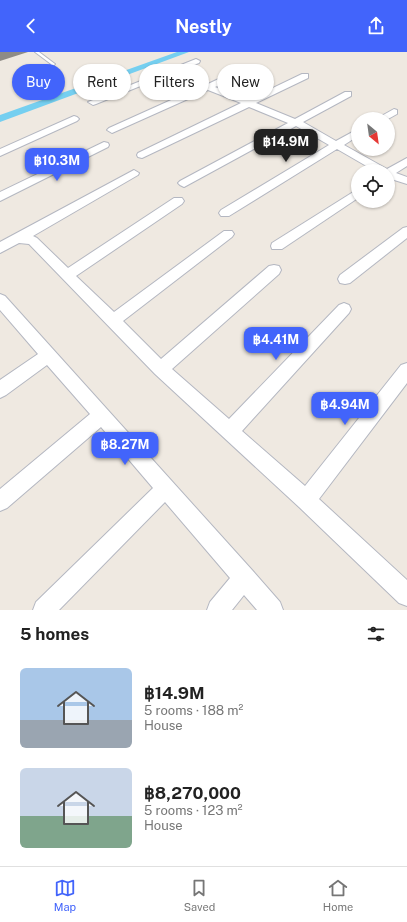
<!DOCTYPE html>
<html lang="en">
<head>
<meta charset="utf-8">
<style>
	:root { --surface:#fff; --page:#f2f2f2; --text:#222; --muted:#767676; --line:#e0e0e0; --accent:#4264fb }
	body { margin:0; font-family:"Public Sans",sans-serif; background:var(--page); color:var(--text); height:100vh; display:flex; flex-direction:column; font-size:15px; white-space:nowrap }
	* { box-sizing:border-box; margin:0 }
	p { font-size:13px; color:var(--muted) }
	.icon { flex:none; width:22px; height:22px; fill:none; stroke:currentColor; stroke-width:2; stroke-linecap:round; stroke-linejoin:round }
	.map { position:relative; height:558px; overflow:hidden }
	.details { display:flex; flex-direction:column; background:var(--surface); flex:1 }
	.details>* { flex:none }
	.top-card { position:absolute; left:12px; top:12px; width:383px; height:36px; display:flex; gap:8px }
	.needle { width:26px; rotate:151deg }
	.buttons { position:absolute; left:351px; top:60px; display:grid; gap:8px }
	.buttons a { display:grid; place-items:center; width:44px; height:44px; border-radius:50%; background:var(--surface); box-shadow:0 1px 3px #0004; font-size:20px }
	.price { position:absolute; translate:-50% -34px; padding:0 9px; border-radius:8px; background:var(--accent); color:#fff; font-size:13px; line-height:26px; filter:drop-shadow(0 1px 2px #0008) }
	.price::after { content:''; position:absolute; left:50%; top:24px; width:12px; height:9px; margin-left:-6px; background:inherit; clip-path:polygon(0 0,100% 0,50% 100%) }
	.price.on { background:#222; color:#fff }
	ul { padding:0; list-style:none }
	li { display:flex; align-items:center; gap:12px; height:100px; padding:0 20px }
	li span { display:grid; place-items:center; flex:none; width:112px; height:80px; border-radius:6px; color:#555 }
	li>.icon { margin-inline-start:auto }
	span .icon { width:48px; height:48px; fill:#fffc; stroke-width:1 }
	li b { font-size:17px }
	h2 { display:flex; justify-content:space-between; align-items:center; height:48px; padding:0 20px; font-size:17px }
	.pill { padding:0 14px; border-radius:18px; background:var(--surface); box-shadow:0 1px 3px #0004; font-size:14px; line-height:36px }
	.pill.on { background:var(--accent); color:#fff }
	header { display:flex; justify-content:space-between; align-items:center; height:52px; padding:0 20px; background:var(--accent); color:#fff; font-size:18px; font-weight:700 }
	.tabs { display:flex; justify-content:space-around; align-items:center; height:56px; border-top:1px solid var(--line); background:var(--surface); font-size:11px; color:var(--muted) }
	.tabs a { display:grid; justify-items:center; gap:2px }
	.tabs .on { color:var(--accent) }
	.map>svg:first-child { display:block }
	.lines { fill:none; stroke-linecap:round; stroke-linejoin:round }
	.canal { fill:#75cff0; fill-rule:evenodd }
	.service-casing { stroke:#b4b7c1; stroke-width:2 }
	.minor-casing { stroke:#b4b7c1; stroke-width:2 }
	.service { fill:#fff; fill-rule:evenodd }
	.minor { fill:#fff; fill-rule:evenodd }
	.shaded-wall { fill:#8e8b86 }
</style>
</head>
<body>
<header><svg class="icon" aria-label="back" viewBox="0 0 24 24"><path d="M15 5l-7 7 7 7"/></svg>Nestly<svg class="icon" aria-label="share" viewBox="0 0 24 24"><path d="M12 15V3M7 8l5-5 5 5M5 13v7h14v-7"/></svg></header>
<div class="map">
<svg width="407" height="558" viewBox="0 0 407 558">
	<rect width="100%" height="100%" fill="#efe9e1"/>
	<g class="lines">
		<polygon class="canal" points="177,0 189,0 0,70 0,63"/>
		<defs>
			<polygon id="service" points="35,0 39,0 55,12 49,20 26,29 24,29 24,27 47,18 51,12"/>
			<g id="minor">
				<polygon points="196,7 200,9 199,11 177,19 208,32 227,23 233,23 233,27 215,35 248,48 302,22 308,22 308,26 256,51 295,67 345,40 351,40 351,44 303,70 336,89 358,77 358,84 344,93 387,117 407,106 407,114 396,121 407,125 407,132 388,126 388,119 375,119 337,97 229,164 221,164 219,161 221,158 329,93 296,74 184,135 180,133 178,131 180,129 288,71 249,55 142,106 138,105 137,103 138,101 241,51 208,38 112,81 107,78 109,76 200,35 170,22 96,52 93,53 88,50"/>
				<polygon points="394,57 397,58 397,62 388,67 376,67"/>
				<polygon points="74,64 77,65 79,67 77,69 0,104 0,97"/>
				<polygon points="104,90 108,91 109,93 108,95 0,149 0,140"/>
				<polygon points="134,118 139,121 138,123 33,184 37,186 68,216 174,146 182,146 184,149 182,152 76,224 114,260 224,179 232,179 234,182 232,185 123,269 161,307 269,214 274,213 279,214 281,218 279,222 172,317 229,367 339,253 344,251 349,253 351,257 349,261 242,379 305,434 401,313 407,311 407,331 319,447 407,528 407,554 399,551 299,455 155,322 29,192 19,191 0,201 0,190"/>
				<polygon points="358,137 358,146 282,197 272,197 271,194 272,191"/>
				<polygon points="407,175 407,186 350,231 345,232 340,231 338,227 340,223 403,176"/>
				<polygon points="0,242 5,244 252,518 280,550 283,558 257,558 244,543 232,558 207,558 210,550 230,526 165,450 59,558 33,558 36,550 153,436 101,375 7,456 0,459 0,437 90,362 47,313 6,343 0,346 0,328 38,302 0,258"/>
			</g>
		</defs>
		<use href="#service" class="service-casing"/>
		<use href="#minor" class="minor-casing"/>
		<use href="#service" class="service"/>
		<use href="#minor" class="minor"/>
	</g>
	<polygon class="shaded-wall" points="0,0 28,0 0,9"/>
</svg>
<div class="buttons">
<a><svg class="needle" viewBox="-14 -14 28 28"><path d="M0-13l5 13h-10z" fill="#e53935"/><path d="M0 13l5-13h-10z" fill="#767676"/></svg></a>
<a><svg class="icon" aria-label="locate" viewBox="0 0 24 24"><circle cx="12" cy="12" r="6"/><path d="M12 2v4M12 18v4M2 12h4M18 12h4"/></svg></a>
</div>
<b class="price on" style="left:286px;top:111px">฿14.9M</b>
<b class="price" style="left:57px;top:130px">฿10.3M</b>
<b class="price" style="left:276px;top:309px">฿4.41M</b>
<b class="price" style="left:345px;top:374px">฿4.94M</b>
<b class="price" style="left:125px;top:414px">฿8.27M</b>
<div class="top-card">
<a class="pill on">Buy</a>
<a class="pill">Rent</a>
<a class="pill">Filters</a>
<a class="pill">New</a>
</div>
</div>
<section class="details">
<h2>5 homes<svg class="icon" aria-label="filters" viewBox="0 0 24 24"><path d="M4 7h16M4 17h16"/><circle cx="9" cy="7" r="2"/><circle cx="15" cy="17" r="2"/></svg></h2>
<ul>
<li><span style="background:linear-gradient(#a9c7e8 65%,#9aa5b1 0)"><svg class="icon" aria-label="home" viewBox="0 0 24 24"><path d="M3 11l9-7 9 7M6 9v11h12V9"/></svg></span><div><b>฿14.9M</b><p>5 rooms · 188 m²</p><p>House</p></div></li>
<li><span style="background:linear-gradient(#c9d6e8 60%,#7fa58c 0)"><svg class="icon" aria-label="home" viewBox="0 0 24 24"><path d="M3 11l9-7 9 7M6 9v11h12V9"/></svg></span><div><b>฿8,270,000</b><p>5 rooms · 123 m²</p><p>House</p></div></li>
</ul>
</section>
<nav class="tabs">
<a class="on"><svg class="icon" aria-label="map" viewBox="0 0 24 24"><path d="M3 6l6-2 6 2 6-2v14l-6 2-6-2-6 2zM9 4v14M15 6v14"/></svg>Map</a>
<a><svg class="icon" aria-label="saved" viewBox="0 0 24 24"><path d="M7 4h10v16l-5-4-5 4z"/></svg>Saved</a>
<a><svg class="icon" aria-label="home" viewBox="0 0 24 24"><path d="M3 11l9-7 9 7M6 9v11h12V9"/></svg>Home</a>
</nav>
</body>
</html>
